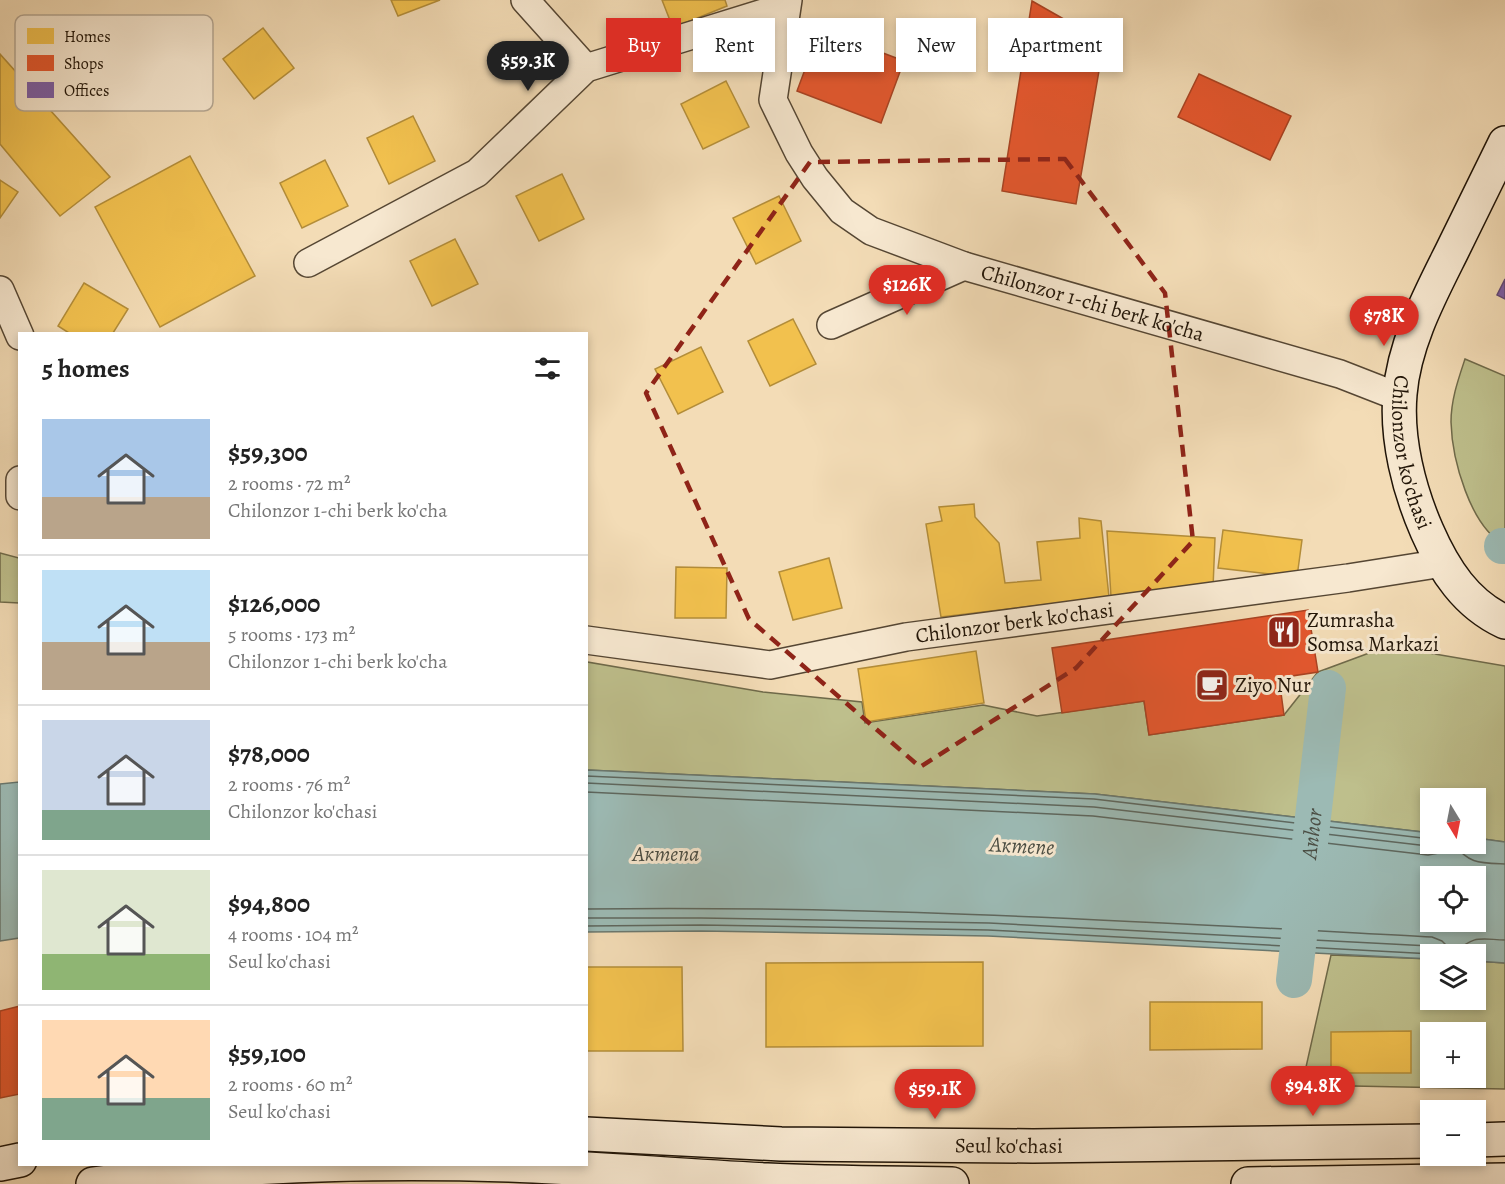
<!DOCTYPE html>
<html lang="en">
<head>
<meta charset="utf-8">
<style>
	:root { --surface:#fff; --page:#f2f2f2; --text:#222; --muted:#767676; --line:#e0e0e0; --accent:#d93025 }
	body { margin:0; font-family:Alegreya,serif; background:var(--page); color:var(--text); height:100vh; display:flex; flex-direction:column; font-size:22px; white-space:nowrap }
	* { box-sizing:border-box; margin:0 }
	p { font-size:20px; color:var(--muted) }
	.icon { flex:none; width:33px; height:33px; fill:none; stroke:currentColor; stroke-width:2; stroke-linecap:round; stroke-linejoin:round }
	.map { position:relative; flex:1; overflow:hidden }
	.panel { position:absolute; left:18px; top:332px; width:570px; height:834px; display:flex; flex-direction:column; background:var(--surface); border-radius:0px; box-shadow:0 3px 9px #0003 }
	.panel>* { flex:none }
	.top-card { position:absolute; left:606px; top:18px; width:570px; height:54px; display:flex; gap:12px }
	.needle { width:39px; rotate:170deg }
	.buttons { position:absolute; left:1420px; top:788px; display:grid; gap:12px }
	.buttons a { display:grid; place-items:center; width:66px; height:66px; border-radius:0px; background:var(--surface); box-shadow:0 3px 9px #0003; font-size:30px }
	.price { position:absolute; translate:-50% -51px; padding:0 14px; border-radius:21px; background:var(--accent); color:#fff; font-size:20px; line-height:39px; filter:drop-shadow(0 2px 3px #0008) }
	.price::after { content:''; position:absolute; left:50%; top:36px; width:18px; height:14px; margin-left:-9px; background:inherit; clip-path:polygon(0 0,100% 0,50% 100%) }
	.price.selected { background:#222; color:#fff }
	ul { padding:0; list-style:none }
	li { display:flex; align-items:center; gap:18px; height:150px; padding:0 24px }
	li+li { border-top:2px solid var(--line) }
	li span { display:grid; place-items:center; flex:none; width:168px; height:120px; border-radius:0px; color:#555 }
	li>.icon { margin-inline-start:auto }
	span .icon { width:72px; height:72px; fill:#fffc; stroke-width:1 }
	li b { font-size:26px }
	h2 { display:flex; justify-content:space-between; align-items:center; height:72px; padding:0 24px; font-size:26px }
	.chip { padding:0 21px; border-radius:0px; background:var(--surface); box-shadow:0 3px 9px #0003; font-size:21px; line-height:54px }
	.chip.selected { background:var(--accent); color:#fff }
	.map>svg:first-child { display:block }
	.green { fill:#bebf8c; stroke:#6f6a4a; stroke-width:1.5; fill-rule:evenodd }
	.water { fill:#9cbab4; stroke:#6a786f; stroke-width:1.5; fill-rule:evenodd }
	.homes { fill:#f2c14e; stroke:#b38d39; stroke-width:1.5 }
	.shops { fill:#e4572e; stroke:#a94322; stroke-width:1.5 }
	.offices { fill:#7b5ea7; stroke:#604877; stroke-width:1.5 }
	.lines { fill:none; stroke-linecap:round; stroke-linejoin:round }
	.shore { stroke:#5e675e; stroke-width:1.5 }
	.canal { stroke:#9cbab4; stroke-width:36 }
	.minor-casing { stroke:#554633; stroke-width:30 }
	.secondary-casing { stroke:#201407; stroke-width:36 }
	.minor { stroke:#f7e8d0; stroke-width:27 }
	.secondary { stroke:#f7e8d0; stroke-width:33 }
	.marked { fill:none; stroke:#8f2418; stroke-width:4.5; stroke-dasharray:12 8; stroke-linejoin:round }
	.labels { text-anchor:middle; stroke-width:6; stroke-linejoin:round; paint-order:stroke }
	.street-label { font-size:21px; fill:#201407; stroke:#f7e8d0 }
	.poi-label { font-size:21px; fill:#201407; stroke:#f7e8d0; text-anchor:start }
	.water-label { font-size:22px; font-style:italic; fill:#4b4e44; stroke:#f7e8d0 }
	.key { fill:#f7e8d0; stroke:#b6a894; stroke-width:1.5 }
	.key-label { font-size:16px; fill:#201407 }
</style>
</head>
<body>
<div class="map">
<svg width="1505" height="1184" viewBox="0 0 1505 1184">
	<rect width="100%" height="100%" fill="#f3dcb6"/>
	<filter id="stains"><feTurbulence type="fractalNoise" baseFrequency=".00333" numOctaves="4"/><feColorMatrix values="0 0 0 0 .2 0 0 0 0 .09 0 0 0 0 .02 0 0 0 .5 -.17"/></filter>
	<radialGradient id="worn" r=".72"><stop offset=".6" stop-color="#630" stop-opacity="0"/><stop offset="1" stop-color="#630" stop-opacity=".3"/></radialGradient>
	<g class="green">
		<path d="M 1465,359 L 1505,376 L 1505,545 C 1470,527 1452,459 1451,422 C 1451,400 1458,380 1465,359 Z"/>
		<polygon points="0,553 19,558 19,603 0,602"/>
		<polygon points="1388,646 1505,666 1505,842 1476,838 1476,798 1431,798 1431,833 1095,794 587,770 587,662 763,692 862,702 865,723 983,705 1037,716 1144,701 1149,735 1284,715 1318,672"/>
		<path d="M 1331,955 L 1431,959 L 1431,999 L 1476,999 L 1476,961 L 1505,963 L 1505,1089 L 1302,1085 ZM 1431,1032 L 1476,1032 L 1476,1077 L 1431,1077 Z"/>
	</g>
	<g class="water">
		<path d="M 587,770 L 1095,794 L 1431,833 L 1431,843 L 1476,843 L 1476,838 L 1505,842 L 1505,963 L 1476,961 L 1476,954 L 1431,954 L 1431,959 L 988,936 L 701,931 L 587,932 ZM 1431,876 L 1476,876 L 1476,921 L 1431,921 Z"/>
		<polygon points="19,782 19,938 0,941 0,784"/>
	</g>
	<g class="homes">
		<polygon points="391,0 440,0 398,16"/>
		<polygon points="662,0 725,0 727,6 673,28"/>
		<polygon points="263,28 294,68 254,99 223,59"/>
		<polygon points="0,54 110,177 60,216 0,144"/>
		<polygon points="726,81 749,127 703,149 681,104"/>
		<polygon points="413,116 435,161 389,184 367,138"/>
		<polygon points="190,156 255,276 160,327 95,207"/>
		<polygon points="325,160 348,206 302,228 280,183"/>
		<polygon points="562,174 584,219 539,241 516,196"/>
		<polygon points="0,180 18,192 0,218"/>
		<polygon points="779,196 801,241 756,264 733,218"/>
		<polygon points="455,239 478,284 432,306 410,261"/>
		<polygon points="84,283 128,309 113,333 69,333 58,326"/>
		<polygon points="793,319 816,364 770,386 748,341"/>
		<polygon points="701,347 723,392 678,414 655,369"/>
		<polygon points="974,504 975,517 999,543 1005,583 1041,580 1037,542 1080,538 1079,518 1101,521 1109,597 941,617 926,524 942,521 939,507"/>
		<polygon points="1223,530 1302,540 1297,577 1218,568"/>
		<polygon points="1107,531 1215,538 1213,588 1111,597"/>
		<polygon points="829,558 842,608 793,620 779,572"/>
		<polygon points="676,567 727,568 726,618 675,618"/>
		<polygon points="976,651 984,703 866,722 858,669"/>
		<polygon points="983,962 983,1046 766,1047 766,963"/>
		<polygon points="586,967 682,967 683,1051 586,1051"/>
		<polygon points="1150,1002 1262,1002 1262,1049 1150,1050"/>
		<polygon points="1411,1031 1411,1073 1331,1073 1331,1032"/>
	</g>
	<g class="shops">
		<polygon points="1032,1 1104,42 1076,204 1002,191"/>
		<polygon points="820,29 904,61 881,123 797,91"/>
		<polygon points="1199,74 1291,116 1270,160 1178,117"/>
		<polygon points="1308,610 1318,672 1279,678 1284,715 1149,735 1144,701 1062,713 1052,648"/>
		<polygon points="20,1006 20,1094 0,1098 0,1011"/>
	</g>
	<polygon class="offices" points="1505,279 1505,299 1497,295"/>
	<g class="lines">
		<g class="shore">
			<polyline points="586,776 1094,799 1431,839"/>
			<polyline points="586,783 1094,807 1428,846 1439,843"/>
			<polyline points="586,792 1093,816 1428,855 1439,853 1451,843"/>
			<path d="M 1453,843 C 1469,864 1479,863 1505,864"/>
			<path d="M 586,909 C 869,905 1150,922 1432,937 L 1442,941 L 1454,953 C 1475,935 1478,939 1505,940"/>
			<polyline points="586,918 701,918 989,923 1430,946 1438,948 1443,954"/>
			<polyline points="586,926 701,925 988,930 1433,954"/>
		</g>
		<g class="canal">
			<polyline points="1502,546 1505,546"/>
			<path id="s1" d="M 1294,980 L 1328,688"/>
		</g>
		<defs>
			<g id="minor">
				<polyline points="525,0 586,68"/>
				<path id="s2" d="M 788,0 L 773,100 L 799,153 L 815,178 L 842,211 L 871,231 L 964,266 L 1340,374 L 1399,397"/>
				<polyline points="308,263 477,173 586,68 786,6"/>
				<polyline points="0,290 20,336"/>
				<polyline points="831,325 964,266"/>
				<polyline points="20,480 20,496"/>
				<path id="s3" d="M 586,640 L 770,665 L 906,637 L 1348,578 L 1443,563"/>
			</g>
			<g id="secondary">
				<path id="s4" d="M 1505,143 C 1487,180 1469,217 1451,253 C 1429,297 1404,344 1400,394 C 1396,439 1409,490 1427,531 C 1444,570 1466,604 1505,622"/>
				<path id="s5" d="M 586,1134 L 781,1144 L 1033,1146 L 1431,1141"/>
				<polyline points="1476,1140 1505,1139"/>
				<polyline points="0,1164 20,1160"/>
				<path d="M 93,1184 C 230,1164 371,1161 509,1165 C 595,1168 681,1176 767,1180 C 828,1183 891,1183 952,1184"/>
				<polyline points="1248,1184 1505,1180"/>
			</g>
		</defs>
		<use href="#minor" class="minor-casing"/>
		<use href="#secondary" class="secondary-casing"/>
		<use href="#minor" class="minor"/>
		<use href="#secondary" class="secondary"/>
	</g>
	<path class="marked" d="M 1065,159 L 1165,293 L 1193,541 L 1076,668 L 920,767 L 749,619 L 646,393 L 810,162 Z"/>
	<defs>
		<symbol id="restaurant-square" viewBox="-11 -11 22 22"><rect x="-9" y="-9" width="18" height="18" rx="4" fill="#8f2418" stroke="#f7e8d0"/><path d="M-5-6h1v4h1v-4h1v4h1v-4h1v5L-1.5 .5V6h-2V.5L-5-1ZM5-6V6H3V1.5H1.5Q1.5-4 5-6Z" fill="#fff"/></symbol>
		<symbol id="cafe-square" viewBox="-11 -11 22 22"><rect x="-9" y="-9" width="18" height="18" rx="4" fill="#8f2418" stroke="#f7e8d0"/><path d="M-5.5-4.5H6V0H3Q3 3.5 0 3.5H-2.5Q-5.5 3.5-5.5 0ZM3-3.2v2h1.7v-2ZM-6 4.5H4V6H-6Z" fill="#fff"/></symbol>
	</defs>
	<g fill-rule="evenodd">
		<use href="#restaurant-square" x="1265" y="613" width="38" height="38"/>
		<use href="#cafe-square" x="1193" y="666" width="38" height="38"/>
	</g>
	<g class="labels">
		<g class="street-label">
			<text dy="7" stroke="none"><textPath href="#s2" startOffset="501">Chilonzor 1-chi berk ko'cha</textPath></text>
			<text dy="7" stroke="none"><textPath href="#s4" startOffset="333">Chilonzor ko'chasi</textPath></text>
			<text dy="7" stroke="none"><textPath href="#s3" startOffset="434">Chilonzor berk ko'chasi</textPath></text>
			<text dy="7" stroke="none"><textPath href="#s5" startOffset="423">Seul ko'chasi</textPath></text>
		</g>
		<g class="poi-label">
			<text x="1307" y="627">Zumrasha<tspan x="1307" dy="24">Somsa Markazi</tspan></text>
			<text x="1235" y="692">Ziyo Nur</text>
		</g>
		<g class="water-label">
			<text dy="8" stroke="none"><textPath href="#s1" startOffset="147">Anhor</textPath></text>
			<text transform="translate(1022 845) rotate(3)" y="8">Актепе</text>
			<text x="666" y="861">Актепа</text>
		</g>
	</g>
	<rect x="15" y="15" width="198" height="96" rx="9" class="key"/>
	<rect x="27" y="28" width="27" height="16" fill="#f2c14e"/>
	<rect x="27" y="55" width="27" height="16" fill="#e4572e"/>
	<rect x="27" y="82" width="27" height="16" fill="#7b5ea7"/>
	<g class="key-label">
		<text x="64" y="42">Homes</text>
		<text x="64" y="69">Shops</text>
		<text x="64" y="96">Offices</text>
	</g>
	<rect width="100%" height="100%" filter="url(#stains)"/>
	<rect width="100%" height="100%" fill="url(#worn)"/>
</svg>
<div class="buttons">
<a><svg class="needle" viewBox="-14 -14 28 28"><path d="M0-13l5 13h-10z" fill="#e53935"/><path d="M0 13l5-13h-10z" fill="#767676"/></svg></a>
<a><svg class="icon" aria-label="locate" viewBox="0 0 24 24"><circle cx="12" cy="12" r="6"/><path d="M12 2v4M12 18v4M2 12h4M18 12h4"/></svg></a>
<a><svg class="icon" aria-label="layers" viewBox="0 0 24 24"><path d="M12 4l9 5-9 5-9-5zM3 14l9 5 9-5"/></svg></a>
<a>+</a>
<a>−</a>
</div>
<b class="price selected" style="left:528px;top:92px">$59.3K</b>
<b class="price" style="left:907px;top:316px">$126K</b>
<b class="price" style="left:1384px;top:347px">$78K</b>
<b class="price" style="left:1313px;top:1117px">$94.8K</b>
<b class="price" style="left:935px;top:1120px">$59.1K</b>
<div class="top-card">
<a class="chip selected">Buy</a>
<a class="chip">Rent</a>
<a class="chip">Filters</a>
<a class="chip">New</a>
<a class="chip">Apartment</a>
</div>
<section class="panel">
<h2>5 homes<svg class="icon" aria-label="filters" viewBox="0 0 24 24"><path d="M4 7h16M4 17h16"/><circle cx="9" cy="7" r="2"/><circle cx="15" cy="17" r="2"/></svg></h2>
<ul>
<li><span style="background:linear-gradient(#a9c7e8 65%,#b9a48a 0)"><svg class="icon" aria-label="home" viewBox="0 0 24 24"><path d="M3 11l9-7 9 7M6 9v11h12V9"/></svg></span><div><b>$59,300</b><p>2 rooms · 72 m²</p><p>Chilonzor 1-chi berk ko'cha</p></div></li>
<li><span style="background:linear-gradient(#bfe0f5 60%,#b9a48a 0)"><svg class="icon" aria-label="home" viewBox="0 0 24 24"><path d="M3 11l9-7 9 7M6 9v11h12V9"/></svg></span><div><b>$126,000</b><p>5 rooms · 173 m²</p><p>Chilonzor 1-chi berk ko'cha</p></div></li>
<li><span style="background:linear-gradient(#c9d6e8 75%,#7fa58c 0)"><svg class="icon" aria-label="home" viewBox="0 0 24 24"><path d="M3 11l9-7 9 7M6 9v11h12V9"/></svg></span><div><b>$78,000</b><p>2 rooms · 76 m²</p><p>Chilonzor ko'chasi</p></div></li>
<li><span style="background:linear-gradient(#dfe7d0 70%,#8fb573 0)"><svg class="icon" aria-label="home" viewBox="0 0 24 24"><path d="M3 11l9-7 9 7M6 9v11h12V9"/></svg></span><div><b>$94,800</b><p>4 rooms · 104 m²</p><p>Seul ko'chasi</p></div></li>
<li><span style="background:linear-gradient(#ffd9b3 65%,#7fa58c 0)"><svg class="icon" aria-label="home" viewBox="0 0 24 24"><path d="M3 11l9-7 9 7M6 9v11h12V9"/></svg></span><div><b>$59,100</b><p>2 rooms · 60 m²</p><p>Seul ko'chasi</p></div></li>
</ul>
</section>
</div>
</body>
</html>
